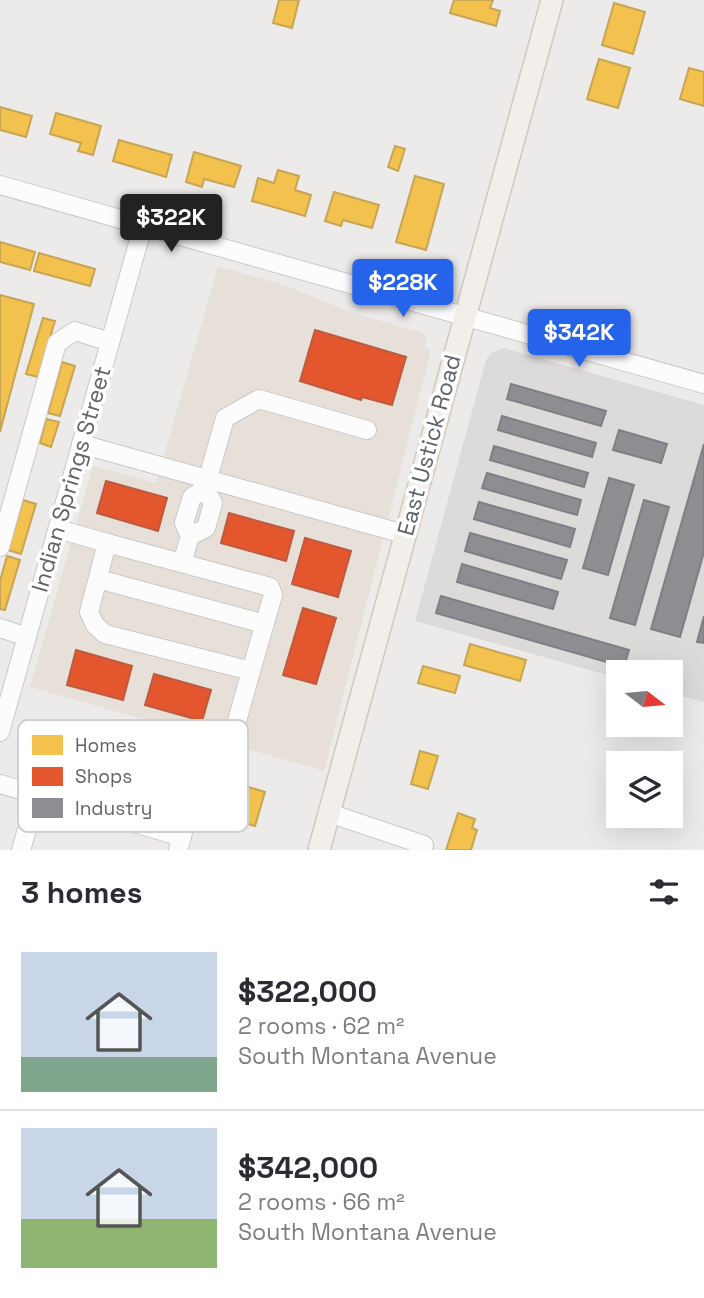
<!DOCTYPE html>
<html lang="en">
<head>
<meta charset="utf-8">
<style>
	:root { --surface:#fff; --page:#f7f7f7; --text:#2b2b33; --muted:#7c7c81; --line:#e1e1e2; --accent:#2563eb }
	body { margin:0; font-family:"Space Grotesk",sans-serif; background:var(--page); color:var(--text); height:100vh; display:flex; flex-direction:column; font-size:26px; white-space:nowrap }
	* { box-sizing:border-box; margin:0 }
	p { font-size:23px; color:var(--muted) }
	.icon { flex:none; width:38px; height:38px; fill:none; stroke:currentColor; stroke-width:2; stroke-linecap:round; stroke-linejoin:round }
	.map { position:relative; height:850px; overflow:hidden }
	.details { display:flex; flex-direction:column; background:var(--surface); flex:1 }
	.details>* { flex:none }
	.needle { width:46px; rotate:106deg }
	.fabs { position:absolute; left:606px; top:660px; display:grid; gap:14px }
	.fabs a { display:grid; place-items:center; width:77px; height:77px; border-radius:0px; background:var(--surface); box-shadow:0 7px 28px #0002; font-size:35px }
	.price { position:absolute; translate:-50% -60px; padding:0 16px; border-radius:7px; background:var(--accent); color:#fff; font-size:23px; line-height:46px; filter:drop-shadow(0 2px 4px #0008) }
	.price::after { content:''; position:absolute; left:50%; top:42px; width:21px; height:16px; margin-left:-10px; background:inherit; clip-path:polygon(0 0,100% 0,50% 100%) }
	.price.active { background:#222; color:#fff }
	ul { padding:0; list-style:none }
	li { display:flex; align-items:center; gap:21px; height:175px; padding:0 21px }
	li+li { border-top:2px solid var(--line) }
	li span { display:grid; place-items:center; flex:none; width:196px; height:140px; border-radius:0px; color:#555 }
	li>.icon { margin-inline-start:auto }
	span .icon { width:84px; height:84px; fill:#fffc; stroke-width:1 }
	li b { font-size:30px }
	h2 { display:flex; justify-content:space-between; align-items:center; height:84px; padding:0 21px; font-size:30px }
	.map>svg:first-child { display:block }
	.commercial { fill:#e6e0d8 }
	.industrial { fill:#dddbd9 }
	.homes { fill:#f2c14e; stroke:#c6a555; stroke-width:2 }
	.shops { fill:#e4572e; stroke:#bc5b3f; stroke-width:2 }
	.industry { fill:#8d8d92; stroke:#7f8085; stroke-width:2 }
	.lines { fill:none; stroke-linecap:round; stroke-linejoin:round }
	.minor-casing { stroke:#cac9c9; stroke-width:20 }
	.major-casing { stroke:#d3c8ba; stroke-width:24 }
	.minor { stroke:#fcfcfc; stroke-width:18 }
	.major { stroke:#f2efea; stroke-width:21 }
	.labels { text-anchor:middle; stroke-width:7; stroke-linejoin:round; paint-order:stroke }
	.street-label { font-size:23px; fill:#5f6366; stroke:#fff }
	.key { fill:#fff; stroke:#cfd0d1; stroke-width:2 }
	.key-label { font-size:19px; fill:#5f6366 }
</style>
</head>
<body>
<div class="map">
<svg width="704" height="850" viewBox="0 0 704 850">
	<rect width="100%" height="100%" fill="#edebe9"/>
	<polygon class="commercial" points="218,266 287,286 350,312 422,333 426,337 425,348 431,350 324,771 30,687 93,466 156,483"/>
	<polygon class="industrial" points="504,348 704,405 704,702 670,693 670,672 618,672 618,678 415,621 486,360 491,353"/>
	<g class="homes">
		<polygon points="279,0 299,0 292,28 273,23"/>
		<polygon points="454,0 493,0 490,8 500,11 496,26 450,13"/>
		<polygon points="614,3 645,12 633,54 602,45"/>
		<polygon points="599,59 630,68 618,108 587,99"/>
		<polygon points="689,68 704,72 704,106 680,99"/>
		<polygon points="0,107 32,116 26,137 0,130"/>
		<polygon points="56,113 101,126 93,155 78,151 81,143 50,134"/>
		<polygon points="119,140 172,155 166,177 113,161"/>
		<polygon points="395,146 405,149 398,171 388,167"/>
		<polygon points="194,152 241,166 234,187 204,179 202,187 186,182"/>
		<polygon points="278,170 299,176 295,190 311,195 305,216 252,201 258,178 274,183"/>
		<polygon points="415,176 444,184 426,250 396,242"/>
		<polygon points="334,192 379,205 372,228 343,220 341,226 325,221"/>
		<polygon points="0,242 35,252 30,270 0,262"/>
		<polygon points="39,253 95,269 90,286 34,271"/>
		<polygon points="0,295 34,304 0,432"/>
		<polygon points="43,318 55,321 38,377 26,374"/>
		<polygon points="62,362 75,366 60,416 48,413"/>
		<polygon points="46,419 59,422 51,447 40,443"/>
		<polygon points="23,500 36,504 21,554 8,550"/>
		<polygon points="7,556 20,560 5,610 0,609 0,581"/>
		<polygon points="470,644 526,660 520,681 464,665"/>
		<polygon points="423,666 460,676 455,693 418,683"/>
		<polygon points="420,751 438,756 428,789 411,784"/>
		<polygon points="236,783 265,792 255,826 237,821 240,810 224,805 228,793 233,794"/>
		<polygon points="458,813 475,819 472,828 477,830 471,850 446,850"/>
	</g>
	<g class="shops">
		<polygon points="315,330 406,357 392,405 362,397 361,400 300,381"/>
		<polygon points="106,481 167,498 158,531 97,513"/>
		<polygon points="229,513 294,531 286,561 221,543"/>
		<polygon points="305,538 351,551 338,597 292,584"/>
		<polygon points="303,608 336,618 316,684 283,675"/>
		<polygon points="76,650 132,666 123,700 67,685"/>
		<polygon points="154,674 211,690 202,721 145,705"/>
	</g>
	<g class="industry">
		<polygon points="511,384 606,411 601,426 507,399"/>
		<polygon points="502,416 596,443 592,457 498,430"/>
		<polygon points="619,430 667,444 661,463 613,450"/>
		<polygon points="704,444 704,552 680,637 651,629"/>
		<polygon points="494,446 588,473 584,487 490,460"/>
		<polygon points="487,473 581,500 577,515 482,488"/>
		<polygon points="609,478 634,485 608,575 583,568"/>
		<polygon points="644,500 669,507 635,625 610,618"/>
		<polygon points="479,502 575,529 570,547 474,519"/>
		<polygon points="470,533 567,560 561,579 465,551"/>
		<polygon points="462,564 558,592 553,609 457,582"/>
		<polygon points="441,596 629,650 624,667 436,613"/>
		<polygon points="704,616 704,643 697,642"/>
	</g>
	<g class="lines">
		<defs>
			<g id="minor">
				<polyline points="0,185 704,384"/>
				<polyline points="81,444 404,534"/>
				<polyline points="58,529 107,543"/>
				<polyline points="190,536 206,528 213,503 205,489"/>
				<polygon points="107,543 270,587 273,595 251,671 105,634 95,625 89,612"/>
				<polyline points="0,547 57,343 75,331 110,342"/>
				<polyline points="182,563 190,536 184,523 192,497 205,489 225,418 259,399 367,430"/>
				<polyline points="98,579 265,624"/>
				<polyline points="0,628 27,637"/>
				<polyline points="237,721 251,671"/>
				<polyline points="0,732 143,226"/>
				<polyline points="0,784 182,837"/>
				<polyline points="329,813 424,845"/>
				<polyline points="21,850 37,795"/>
				<polyline points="178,850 204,760"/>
			</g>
			<polyline id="major" points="319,850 552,0"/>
		</defs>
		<use href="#minor" class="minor-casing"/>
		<use href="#major" class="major-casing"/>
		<use href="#minor" class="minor"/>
		<use href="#major" class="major"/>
	</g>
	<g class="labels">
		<g class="street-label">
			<text transform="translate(429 445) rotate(-75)" y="8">East Ustick Road</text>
			<text transform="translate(71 479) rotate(-74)" y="8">Indian Springs Street</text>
		</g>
	</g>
	<rect x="18" y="720" width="230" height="112" rx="10" class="key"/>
	<rect x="32" y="735" width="31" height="20" fill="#f2c14e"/>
	<rect x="32" y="767" width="31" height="19" fill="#e4572e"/>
	<rect x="32" y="798" width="31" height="20" fill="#8d8d92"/>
	<g class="key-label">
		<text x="75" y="752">Homes</text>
		<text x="75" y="783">Shops</text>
		<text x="75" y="815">Industry</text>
	</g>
</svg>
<div class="fabs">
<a><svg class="needle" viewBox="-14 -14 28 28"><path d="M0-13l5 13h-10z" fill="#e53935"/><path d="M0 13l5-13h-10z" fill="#7c7c81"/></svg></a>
<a><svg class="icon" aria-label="layers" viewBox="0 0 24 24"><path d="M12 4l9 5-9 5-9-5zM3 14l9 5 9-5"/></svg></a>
</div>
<b class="price active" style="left:171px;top:254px">$322K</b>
<b class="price" style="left:403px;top:319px">$228K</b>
<b class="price" style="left:579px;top:369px">$342K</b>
</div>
<section class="details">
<h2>3 homes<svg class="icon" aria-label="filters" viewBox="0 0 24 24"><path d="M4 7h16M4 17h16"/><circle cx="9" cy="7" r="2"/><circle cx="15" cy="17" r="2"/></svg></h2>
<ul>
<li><span style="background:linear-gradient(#c9d6e8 75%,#7fa58c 0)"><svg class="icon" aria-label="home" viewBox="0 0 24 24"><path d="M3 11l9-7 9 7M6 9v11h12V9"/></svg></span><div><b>$322,000</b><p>2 rooms · 62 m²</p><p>South Montana Avenue</p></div></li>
<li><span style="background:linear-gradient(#c9d6e8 65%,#8fb573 0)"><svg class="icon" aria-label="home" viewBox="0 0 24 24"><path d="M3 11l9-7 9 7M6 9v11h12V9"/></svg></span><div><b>$342,000</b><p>2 rooms · 66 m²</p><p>South Montana Avenue</p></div></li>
</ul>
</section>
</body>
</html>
